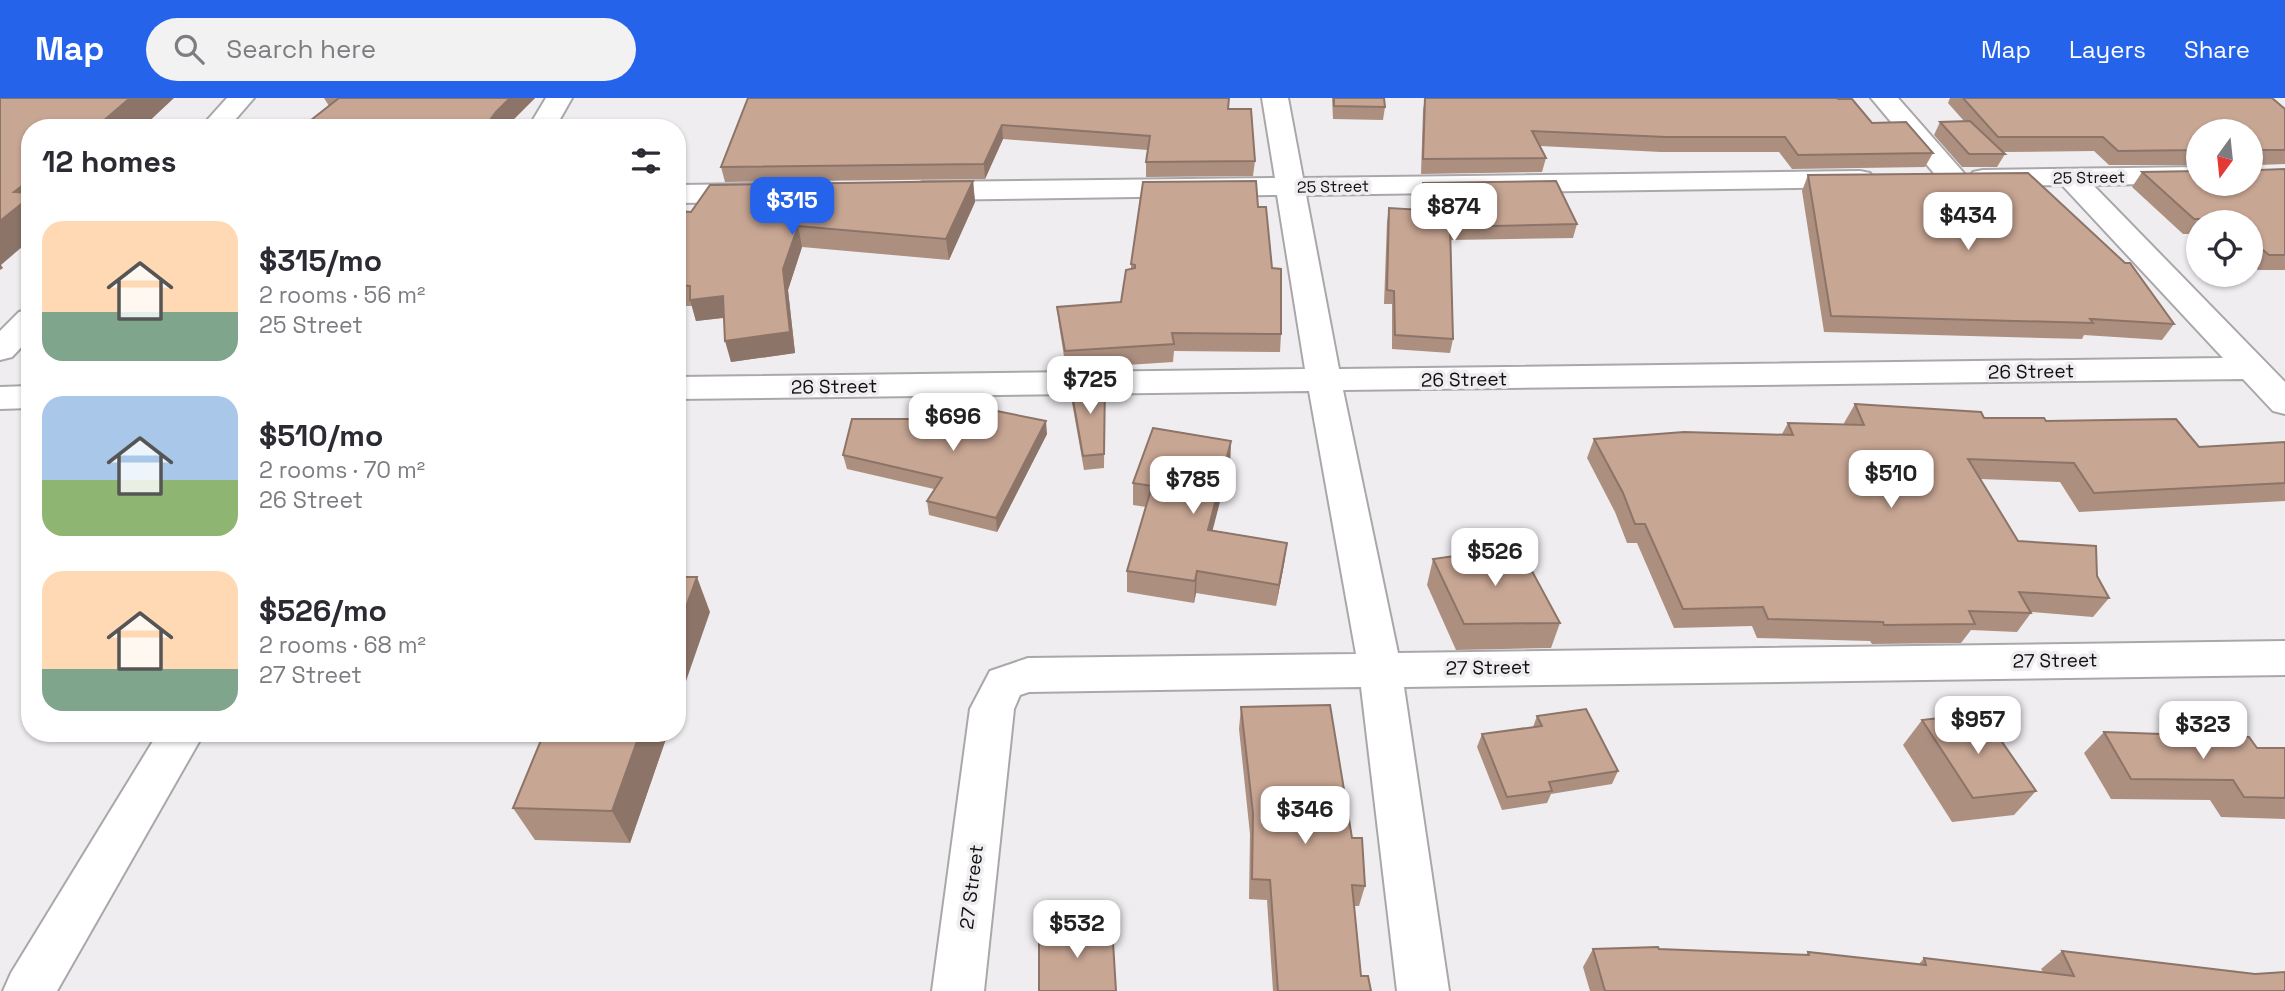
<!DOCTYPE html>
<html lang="en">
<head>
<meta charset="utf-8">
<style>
	:root { --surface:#fff; --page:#f2f2f3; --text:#2b2b33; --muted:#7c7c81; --accent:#2563eb }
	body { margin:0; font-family:"Space Grotesk",sans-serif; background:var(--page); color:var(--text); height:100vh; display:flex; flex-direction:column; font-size:26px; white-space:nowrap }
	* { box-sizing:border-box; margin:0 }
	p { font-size:23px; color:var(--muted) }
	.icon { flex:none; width:38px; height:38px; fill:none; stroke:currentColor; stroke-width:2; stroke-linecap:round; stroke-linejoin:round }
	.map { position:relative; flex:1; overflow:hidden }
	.panel { position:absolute; left:21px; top:21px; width:665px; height:623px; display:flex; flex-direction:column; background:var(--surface); border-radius:28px; box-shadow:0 2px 5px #0004 }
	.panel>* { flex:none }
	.needle { width:46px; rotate:195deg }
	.buttons { position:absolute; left:2186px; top:21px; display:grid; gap:14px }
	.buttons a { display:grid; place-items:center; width:77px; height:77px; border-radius:50%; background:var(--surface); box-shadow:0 2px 5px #0004; font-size:35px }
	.price { position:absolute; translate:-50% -60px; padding:0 16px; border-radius:14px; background:#fff; color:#222; font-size:23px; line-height:46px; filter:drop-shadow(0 2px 4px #0008) }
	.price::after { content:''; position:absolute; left:50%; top:42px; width:21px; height:16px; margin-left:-10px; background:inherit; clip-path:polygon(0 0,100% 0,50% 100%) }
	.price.active { background:var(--accent); color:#fff }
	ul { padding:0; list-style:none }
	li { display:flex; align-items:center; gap:21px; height:175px; padding:0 21px }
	li span { display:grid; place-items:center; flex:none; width:196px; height:140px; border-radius:21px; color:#555 }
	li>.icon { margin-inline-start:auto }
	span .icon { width:84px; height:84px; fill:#fffc; stroke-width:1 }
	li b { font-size:30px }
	h2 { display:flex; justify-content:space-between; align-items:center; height:84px; padding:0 21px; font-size:30px }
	header { display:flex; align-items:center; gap:42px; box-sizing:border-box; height:98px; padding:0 35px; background:var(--accent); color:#fff }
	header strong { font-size:33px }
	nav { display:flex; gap:38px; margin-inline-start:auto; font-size:24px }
	.search { width:490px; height:63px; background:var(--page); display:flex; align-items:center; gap:18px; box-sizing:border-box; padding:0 24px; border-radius:38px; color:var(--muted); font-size:26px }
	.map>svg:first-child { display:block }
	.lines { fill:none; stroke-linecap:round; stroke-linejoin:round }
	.minor-casing { stroke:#aaa7ab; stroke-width:4 }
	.minor { fill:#fff; fill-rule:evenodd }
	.wall { fill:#ac8f7f }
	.shaded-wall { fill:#8c7468 }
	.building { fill:#c8a694; stroke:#8c7468; stroke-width:2 }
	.labels { text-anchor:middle; stroke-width:7; stroke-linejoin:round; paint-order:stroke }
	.far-street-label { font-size:16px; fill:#131213; stroke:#efedf0 }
	.street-label { font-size:19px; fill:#131213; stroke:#efedf0 }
</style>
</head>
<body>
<header>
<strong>Map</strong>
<div class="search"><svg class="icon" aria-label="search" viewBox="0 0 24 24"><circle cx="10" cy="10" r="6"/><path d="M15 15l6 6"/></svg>Search here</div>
<nav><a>Map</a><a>Layers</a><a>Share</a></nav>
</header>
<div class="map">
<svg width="2285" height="893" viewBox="0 0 2285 893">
	<rect width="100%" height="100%" fill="#efedf0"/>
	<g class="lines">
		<defs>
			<g id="minor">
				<polygon points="227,0 254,0 228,30 200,30"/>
				<polygon points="546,0 572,0 555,30 528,30"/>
				<polygon points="1262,0 1288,0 1303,80 1860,73 1870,75 1874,81 1870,87 1860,89 1306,97 1339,271 2223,260 2062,87 1983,88 1973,86 1969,80 1973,74 1983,72 2198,69 2198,85 2093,87 2285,284 2285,316 2273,313 2243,281 1343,292 1398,555 2285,543 2285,577 1404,589 1449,893 1397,893 1361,589 1029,594 1020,597 1014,611 984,893 932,893 970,611 990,573 1028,560 1356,556 1309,293 677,301 677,279 1305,271 1277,97 923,102 913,99 909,93 913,87 923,84 1275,80"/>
				<polygon points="1871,0 1898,0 1963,74 1967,80 1963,86 1953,88 1943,86"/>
				<polygon points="758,86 768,89 772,95 768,101 758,104 677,105 677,87"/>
				<polygon points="30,211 30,240 12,259 0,262 0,233 19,214"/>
				<polygon points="30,288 30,310 0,311 0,289"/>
				<polygon points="158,635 204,635 57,893 3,893 11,875"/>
			</g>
		</defs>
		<use href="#minor" class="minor-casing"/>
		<use href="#minor" class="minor"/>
	</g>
	<g class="wall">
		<polygon points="324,0 535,0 505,30 308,30 306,26 329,8"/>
		<polygon points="748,0 1229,11 1255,63 1253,78 1146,79 1146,64 1148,52 1003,41 985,81 725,84 721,69"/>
		<polygon points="1332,0 1384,0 1385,9 1383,22 1333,21"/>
		<polygon points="1425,0 1838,1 1872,25 1933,55 1925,69 1792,71 1779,54 1661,54 1540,48 1546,60 1542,74 1421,76 1423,12"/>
		<polygon points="1950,0 2272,0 2285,11 2285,66 2259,67 2259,72 2285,71 2285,172 2258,172 2250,167 2250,124 2198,124 2198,139 2195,136 2183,136 2132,89 2142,74 2250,86 2198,33 2198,67 2109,67 2094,53 2002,54 2005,56 1997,69 1962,69 1934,37 1940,24 1964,23 1948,5"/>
		<polygon points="1808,77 2174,226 2162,242 2084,237 2082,241 1824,234 1802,93"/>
		<polygon points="973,83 975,104 949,162 802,149 788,192 795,255 731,264 724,220 696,223 692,208 677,208 677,113 691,114"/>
		<polygon points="1423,85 1577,126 1573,140 1451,142 1453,241 1450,255 1392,251 1392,206 1384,206 1387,124 1389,110 1420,112 1420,98"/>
		<polygon points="1258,109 1281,236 1280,254 1174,253 1173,264 1066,271 1059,227 1057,209 1121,204 1131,171 1131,166"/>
		<polygon points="1105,284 1104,370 1084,372 1071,299 1070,285"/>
		<polygon points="1855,306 1984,320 2046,323 2199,349 2285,344 2285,403 2079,414 2060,384 1980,381 2018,443 2097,478 2109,500 2093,519 2031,514 2031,515 2017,534 1971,532 1961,545 1872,546 1870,543 1757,540 1752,528 1674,530 1637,445 1627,445 1615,414 1587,360 1594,341 1782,336 1788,325 1845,327 1844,325"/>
		<polygon points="1047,336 997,434 929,417 927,403 934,391 847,371 843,357"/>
		<polygon points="1231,343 1230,365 1212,432 1287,445 1284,466 1276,508 1196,495 1194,505 1127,494 1127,473 1146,409 1133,407 1133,385"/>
		<polygon points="1433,461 1560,525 1551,550 1456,552 1427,487"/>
		<polygon points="1241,609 1352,740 1365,788 1359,808 1354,808 1361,878 1371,893 1273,893 1267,802 1249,801 1250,736 1239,631"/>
		<polygon points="1537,618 1618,673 1612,686 1551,696 1547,705 1502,712 1477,649 1482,636 1533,629"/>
		<polygon points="1922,622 2036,693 2014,717 1952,724 1903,647"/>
		<polygon points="2104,634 2257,650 2285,650 2285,721 2221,719 2210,702 2111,701 2084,655"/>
		<polygon points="668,635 630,745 535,742 513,710"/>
		<polygon points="1593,851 1659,851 1806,857 1808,854 1919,866 1924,860 2043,874 2041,871 2062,853 2255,876 2285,893 1590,893 1583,869"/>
	</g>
	<g class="shaded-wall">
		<polygon points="130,0 174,0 142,30 95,30"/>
		<polygon points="510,0 535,0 505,30 484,30 496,14"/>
		<polygon points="1002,27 1003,41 985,81 984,66"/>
		<polygon points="30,82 30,142 1,167 3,170 0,172 0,123 14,94"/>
		<polygon points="973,83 975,104 949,162 946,141"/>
		<polygon points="798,128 802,149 788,192 795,255 731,264 725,243 783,171"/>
		<polygon points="723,198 729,219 696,223 690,202"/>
		<polygon points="1046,323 1047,336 997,434 996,420"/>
		<polygon points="1231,343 1230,365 1207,454 1208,432"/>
		<polygon points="1287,445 1284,466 1276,508 1279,487"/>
		<polygon points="1197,473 1196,495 1194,505 1195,483"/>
		<polygon points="697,479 710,514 677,609 677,533"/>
		<polygon points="640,635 668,635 630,745 612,713"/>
	</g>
	<g class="building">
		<polygon points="0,0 130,0 95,30 30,30 30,82 14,94 30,95 30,99 0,123"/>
		<polygon points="339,0 510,0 496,14 484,30 312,30 315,27 306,26"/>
		<polygon points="748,0 1229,0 1228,11 1251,11 1255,63 1146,64 1150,38 1002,27 984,66 721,69"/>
		<polygon points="1334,0 1384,0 1385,9 1334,8"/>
		<polygon points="1425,0 1837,0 1838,1 1852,1 1872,25 1906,24 1933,55 1798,57 1785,39 1666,39 1532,33 1546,60 1423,61"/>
		<polygon points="1963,0 2272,0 2285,11 2285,52 2259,52 2259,72 2285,71 2285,157 2269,157 2263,152 2250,152 2250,124 2209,124 2206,121 2194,121 2142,74 2198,73 2198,86 2250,86 2250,33 2198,33 2198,52 2118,53 2103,39 1998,39"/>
		<polygon points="1970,23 2005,56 1969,56 1940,24"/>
		<polygon points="2028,75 2125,165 2130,165 2174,226 2090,221 2093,225 1831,218 1808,77"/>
		<polygon points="973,83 946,141 798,128 783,171 790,234 725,243 723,198 690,202 690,188 677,187 677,113 691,114 710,87"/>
		<polygon points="1256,83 1258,109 1266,109 1272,170 1281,171 1281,236 1172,235 1174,246 1065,253 1057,209 1121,204 1126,172 1135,170 1135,167 1131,166 1143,84"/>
		<polygon points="1556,83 1577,126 1450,129 1453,241 1395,237 1394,193 1387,192 1389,110 1422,112 1423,85"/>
		<polygon points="1105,284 1104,356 1083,358 1070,285"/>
		<polygon points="1855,306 1981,314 1984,320 2044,320 2046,323 2176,321 2199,349 2285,344 2285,385 2094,395 2074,365 1968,361 2018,443 2096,448 2097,478 2109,500 2019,494 2031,515 1969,513 1975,526 1884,527 1883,524 1768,521 1763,509 1683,511 1645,426 1635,426 1623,395 1594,341 1684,334 1793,337 1788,325 1864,327"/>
		<polygon points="967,307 1046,323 996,420 927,403 942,380 843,357 852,321 960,321"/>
		<polygon points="1153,330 1231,343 1208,432 1287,445 1279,487 1197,473 1195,483 1127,473 1152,388 1133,385"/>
		<polygon points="1519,449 1560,525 1464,526 1433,461"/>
		<polygon points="677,479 697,479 677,533"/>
		<polygon points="1330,607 1352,740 1362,740 1365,788 1352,787 1361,878 1368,878 1371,893 1278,893 1270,782 1252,781 1253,715 1241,609"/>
		<polygon points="1586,611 1618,673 1549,684 1552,693 1507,699 1482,636 1542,628 1537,618"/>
		<polygon points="1982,615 2036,693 1973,700 1922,622"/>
		<polygon points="2104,634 2249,639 2257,650 2285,650 2285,700 2244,699 2233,682 2131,681"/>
		<polygon points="544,635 640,635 612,713 513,710"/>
		<polygon points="1112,828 1116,893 1039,893 1039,832"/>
		<polygon points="1658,849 1659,851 1809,857 1808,854 1926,867 1924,860 2074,878 2062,853 2255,876 2285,874 2285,893 1605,893 1593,851"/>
	</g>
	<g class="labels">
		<g class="far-street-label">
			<text transform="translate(2089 79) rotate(-1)" y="6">25 Street</text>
			<text transform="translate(1333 88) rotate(-1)" y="6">25 Street</text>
		</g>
		<g class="street-label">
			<text transform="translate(2031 273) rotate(-1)" y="7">26 Street</text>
			<text transform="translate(1464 281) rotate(-1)" y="7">26 Street</text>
			<text transform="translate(834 288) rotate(-1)" y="7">26 Street</text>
			<text transform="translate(2055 562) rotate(-1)" y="7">27 Street</text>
			<text transform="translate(1488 569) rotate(-1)" y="7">27 Street</text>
			<text transform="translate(971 789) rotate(-83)" y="7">27 Street</text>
		</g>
	</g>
</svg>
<div class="buttons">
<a><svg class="needle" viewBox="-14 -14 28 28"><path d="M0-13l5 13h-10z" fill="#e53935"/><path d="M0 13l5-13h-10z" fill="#7c7c81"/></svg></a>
<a><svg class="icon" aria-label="locate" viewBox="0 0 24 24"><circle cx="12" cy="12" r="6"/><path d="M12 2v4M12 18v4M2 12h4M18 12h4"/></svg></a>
</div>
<b class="price active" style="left:792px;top:139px">$315</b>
<b class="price" style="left:1454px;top:145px">$874</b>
<b class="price" style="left:1968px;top:154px">$434</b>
<b class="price" style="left:1090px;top:318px">$725</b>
<b class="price" style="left:953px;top:355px">$696</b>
<b class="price" style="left:1891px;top:412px">$510</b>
<b class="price" style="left:1193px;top:418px">$785</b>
<b class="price" style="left:1495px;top:490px">$526</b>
<b class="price" style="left:1978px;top:658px">$957</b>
<b class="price" style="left:2203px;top:663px">$323</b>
<b class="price" style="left:1305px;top:748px">$346</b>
<b class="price" style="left:1077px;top:862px">$532</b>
<section class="panel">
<h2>12 homes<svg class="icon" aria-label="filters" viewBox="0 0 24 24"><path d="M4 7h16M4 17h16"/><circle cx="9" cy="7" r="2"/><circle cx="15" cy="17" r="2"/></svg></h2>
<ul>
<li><span style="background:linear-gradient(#ffd9b3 65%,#7fa58c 0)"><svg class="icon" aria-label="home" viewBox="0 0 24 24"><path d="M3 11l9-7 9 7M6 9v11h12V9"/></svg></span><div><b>$315/mo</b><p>2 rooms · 56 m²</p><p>25 Street</p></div></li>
<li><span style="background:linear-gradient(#a9c7e8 60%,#8fb573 0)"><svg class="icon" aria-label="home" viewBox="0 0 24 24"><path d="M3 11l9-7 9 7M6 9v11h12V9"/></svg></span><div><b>$510/mo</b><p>2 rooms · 70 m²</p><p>26 Street</p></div></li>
<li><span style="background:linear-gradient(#ffd9b3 70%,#7fa58c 0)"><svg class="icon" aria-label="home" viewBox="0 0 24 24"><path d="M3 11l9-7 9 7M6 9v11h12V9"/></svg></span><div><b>$526/mo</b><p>2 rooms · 68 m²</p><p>27 Street</p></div></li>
</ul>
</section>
</div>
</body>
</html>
